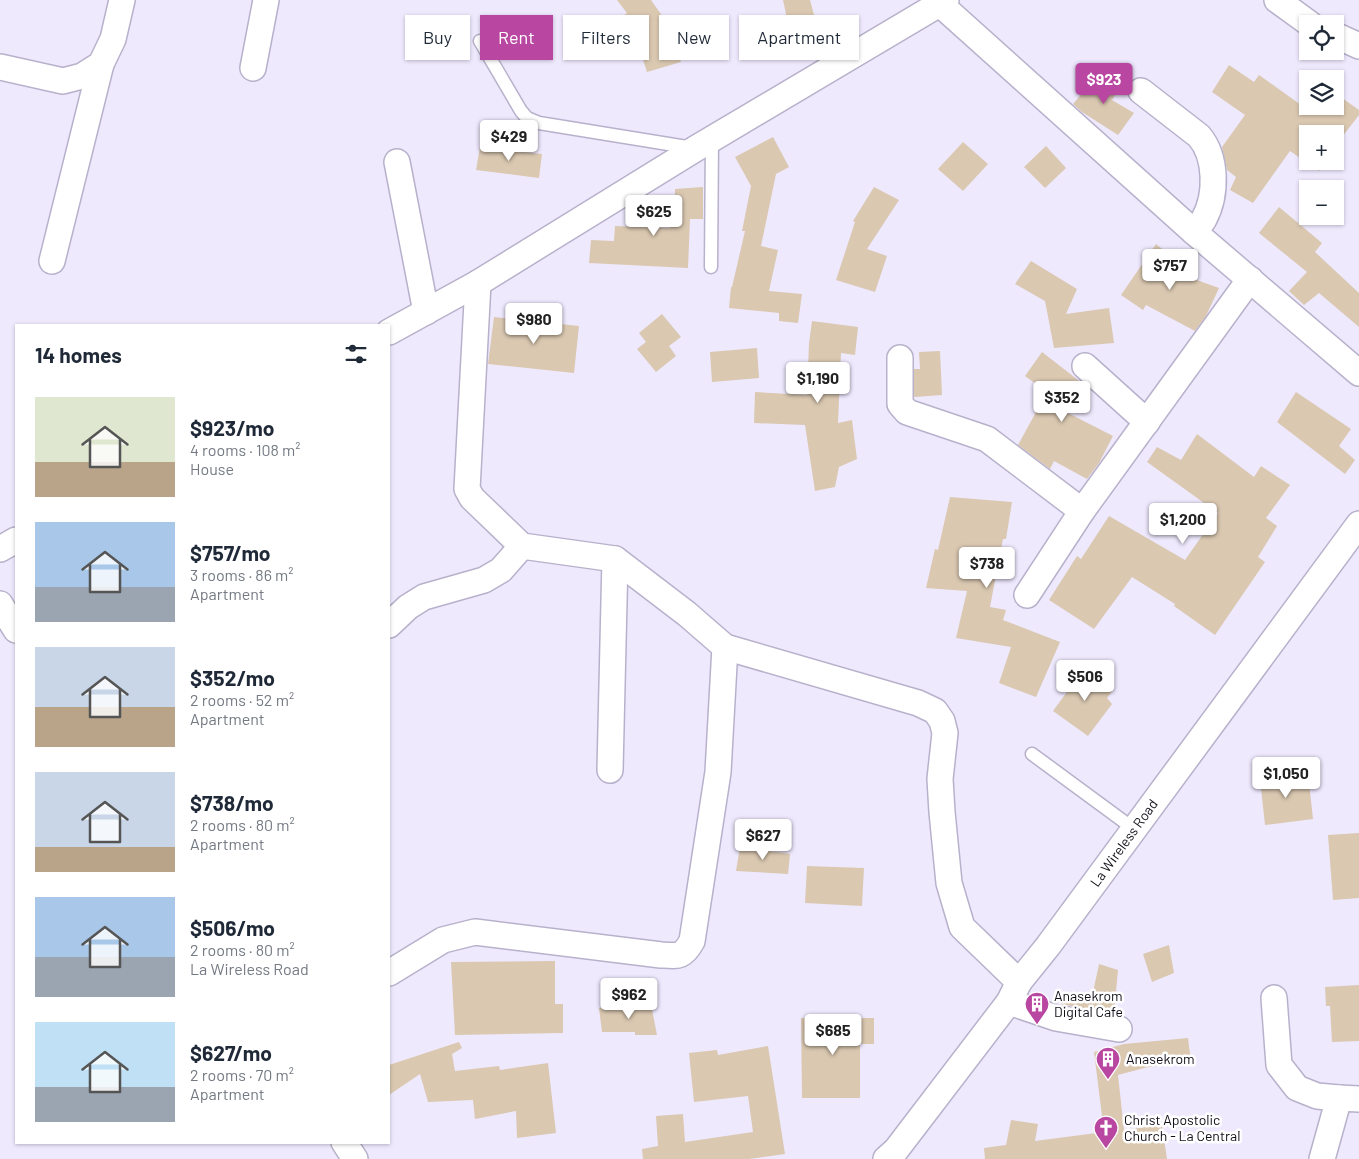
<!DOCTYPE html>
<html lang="en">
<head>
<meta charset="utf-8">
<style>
	:root { --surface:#fff; --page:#f6f6f7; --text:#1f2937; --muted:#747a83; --accent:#b946a0 }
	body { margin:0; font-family:Barlow,sans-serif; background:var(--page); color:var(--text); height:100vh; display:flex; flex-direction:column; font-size:19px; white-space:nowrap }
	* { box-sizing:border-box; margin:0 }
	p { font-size:16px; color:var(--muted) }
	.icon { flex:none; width:28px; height:28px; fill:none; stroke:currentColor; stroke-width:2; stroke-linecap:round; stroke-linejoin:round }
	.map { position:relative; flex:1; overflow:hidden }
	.panel { position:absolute; left:15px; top:324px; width:375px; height:820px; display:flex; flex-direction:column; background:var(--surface); border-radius:0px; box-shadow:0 1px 4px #0004 }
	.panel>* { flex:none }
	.guide { position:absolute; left:405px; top:15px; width:475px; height:45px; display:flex; gap:10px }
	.buttons { position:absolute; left:1299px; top:15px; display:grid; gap:10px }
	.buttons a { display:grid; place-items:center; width:45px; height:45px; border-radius:0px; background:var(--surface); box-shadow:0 1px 4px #0004; font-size:25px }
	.price { position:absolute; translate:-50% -42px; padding:0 11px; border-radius:5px; background:#fff; color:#222; font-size:16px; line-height:32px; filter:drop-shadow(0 1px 2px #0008) }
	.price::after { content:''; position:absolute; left:50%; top:30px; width:15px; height:11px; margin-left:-8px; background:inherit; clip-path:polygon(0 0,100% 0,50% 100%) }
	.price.current { background:var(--accent); color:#fff }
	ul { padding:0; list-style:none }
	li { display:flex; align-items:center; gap:15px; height:125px; padding:0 20px }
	li span { display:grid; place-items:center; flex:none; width:140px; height:100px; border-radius:0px; color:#555 }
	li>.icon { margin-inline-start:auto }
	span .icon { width:60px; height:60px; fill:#fffc; stroke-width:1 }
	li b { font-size:21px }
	h2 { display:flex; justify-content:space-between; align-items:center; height:60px; padding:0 20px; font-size:21px }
	.tag { padding:0 18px; border-radius:0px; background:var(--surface); box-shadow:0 1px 4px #0004; font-size:18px; line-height:45px }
	.tag.current { background:var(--accent); color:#fff }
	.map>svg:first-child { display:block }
	.building { fill:#dac8b1 }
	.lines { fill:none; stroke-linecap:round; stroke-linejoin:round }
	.service-casing { stroke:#b8b1cb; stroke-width:15 }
	.minor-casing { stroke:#b8b1cb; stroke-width:28 }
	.service { stroke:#fff; stroke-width:12 }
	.minor { stroke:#fff; stroke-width:25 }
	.labels { text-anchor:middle; stroke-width:5; stroke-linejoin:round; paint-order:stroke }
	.street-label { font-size:14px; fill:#100d16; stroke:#fff }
	.poi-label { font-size:14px; fill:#100d16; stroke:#fff; text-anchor:start }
</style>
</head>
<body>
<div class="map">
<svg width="1359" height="1159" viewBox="0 0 1359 1159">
	<rect width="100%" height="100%" fill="#efe9fe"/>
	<g class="building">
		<polygon points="617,0 651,0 670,27 681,62 647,72 636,38 622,17 627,13"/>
		<polygon points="783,0 810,0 818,30 791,37"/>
		<polygon points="1229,65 1254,82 1259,75 1301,105 1308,96 1308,106 1335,106 1335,93 1359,110 1359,115 1335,146 1335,134 1308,134 1308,161 1325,161 1319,171 1290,151 1253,203 1230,190 1236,177 1227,170 1222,147 1245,115 1212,92"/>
		<polygon points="1098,75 1120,87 1112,100 1134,113 1118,135 1082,112 1073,104"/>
		<polygon points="773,137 789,167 776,174 761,246 778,250 769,291 802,294 798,323 779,321 779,313 729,308 731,287 732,287 745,231 742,231 751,186 735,157"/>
		<polygon points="963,142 988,164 963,191 938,169"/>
		<polygon points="1046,146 1066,168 1045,188 1024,167"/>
		<polygon points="480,147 542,154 539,178 476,170"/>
		<polygon points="703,187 703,219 690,219 688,268 589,263 591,240 614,241 615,226 670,228 669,200 675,200 675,189"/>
		<polygon points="874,187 899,200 867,249 887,256 875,292 836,280 855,222 853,221"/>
		<polygon points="1279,207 1322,243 1315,252 1359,293 1359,327 1319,293 1304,305 1289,291 1307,272 1259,233"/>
		<polygon points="1156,244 1176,260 1169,270 1219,288 1206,316 1195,331 1146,305 1143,310 1121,295"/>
		<polygon points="1031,261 1077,289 1066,314 1109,308 1114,343 1054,348 1045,301 1015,284"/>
		<polygon points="662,314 681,337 669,346 676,356 656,372 637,349 646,342 639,333"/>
		<polygon points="494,317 579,326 574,373 488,364"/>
		<polygon points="812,321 858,327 855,355 841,353 838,423 852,420 857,459 839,467 835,487 815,491 805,425 754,423 755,392 807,395 809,343"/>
		<polygon points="757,348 759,378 712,382 710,352"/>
		<polygon points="940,351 942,395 914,397 914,369 920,369 919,352"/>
		<polygon points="1042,352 1087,387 1068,413 1113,436 1099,463 1087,479 1054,461 1050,469 1018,445 1047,392 1025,376"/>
		<polygon points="1296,392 1351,429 1339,446 1355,460 1345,474 1277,422"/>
		<polygon points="1197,434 1254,477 1261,466 1290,485 1266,518 1277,526 1258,557 1265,562 1215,635 1174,606 1175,604 1132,577 1094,629 1049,600 1077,556 1081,559 1109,516 1185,560 1218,513 1147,462 1157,447 1181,460"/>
		<polygon points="950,497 1012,502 1006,539 1003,539 990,607 1006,610 1003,620 1060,642 1036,697 999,683 1011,647 956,638 967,591 926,588 935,549 938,550"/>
		<polygon points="1085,667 1113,690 1107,698 1112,704 1088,736 1053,711"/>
		<polygon points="1308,773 1313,819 1265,825 1260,779"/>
		<polygon points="1359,833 1359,898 1333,900 1328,835"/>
		<polygon points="740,847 790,854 788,874 736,871"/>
		<polygon points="807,866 864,868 862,906 805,903"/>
		<polygon points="1169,945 1174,973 1152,982 1143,954"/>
		<polygon points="555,961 555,1004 563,1004 563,1033 455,1035 451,962"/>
		<polygon points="1099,964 1118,970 1114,1014 1061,1004 1063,995 1092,997"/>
		<polygon points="1359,985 1359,1041 1332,1042 1330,1006 1326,1006 1325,987"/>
		<polygon points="651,1004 657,1035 635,1035 635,1032 602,1032 599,1008"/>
		<polygon points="801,1018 874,1018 874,1044 860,1044 860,1098 802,1098"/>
		<polygon points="1188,1038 1191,1062 1148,1067 1118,1075 1124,1130 1162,1125 1167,1159 985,1159 984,1148 1006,1145 1011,1120 1038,1124 1035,1141 1104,1132 1094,1052 1124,1044"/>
		<polygon points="459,1042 462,1048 452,1054 455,1071 499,1066 500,1070 548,1063 556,1133 517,1138 516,1111 475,1119 473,1100 428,1102 420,1074 389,1095 389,1065"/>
		<polygon points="768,1046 785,1154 749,1159 643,1159 642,1149 658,1146 656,1116 683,1114 685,1142 753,1132 748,1096 694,1102 689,1053 717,1050 718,1055"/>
	</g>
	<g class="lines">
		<defs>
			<g id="service">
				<polyline points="480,41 521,111 527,118 539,123 693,148"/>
				<polyline points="711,267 712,139"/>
				<polyline points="1032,754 1134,829"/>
			</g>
			<g id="minor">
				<polyline points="1277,0 1310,24"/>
				<polyline points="940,4 1194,232 1359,373"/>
				<polyline points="1335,35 1359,46"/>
				<polyline points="0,67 63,81 82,76 101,64 113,39 122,0"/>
				<polyline points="253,68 266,0"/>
				<path d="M 1141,91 L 1199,136 C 1217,157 1217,195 1204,219 C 1201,224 1197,228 1194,232"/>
				<polyline points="397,162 426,312"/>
				<polyline points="52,261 101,64"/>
				<polyline points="478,283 467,489 472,498 522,546 615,559 687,614 725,647 918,703 935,711 942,721 945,733 940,779 942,812 949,883 962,927 1019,982"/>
				<polyline points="389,332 478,283 695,149 946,0"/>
				<polyline points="900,358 900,404 907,412 987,439 1082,511 1250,279"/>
				<polyline points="1085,366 1147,422"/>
				<polyline points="0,549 16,540"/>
				<polyline points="1027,595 1082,511"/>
				<polyline points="0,604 16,630"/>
				<polyline points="389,625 408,607 424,597 484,580 501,570 522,546"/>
				<polyline points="610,770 615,559"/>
				<path d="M 389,973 L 443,940 L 475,932 L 661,955 C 679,956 683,957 692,941 L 718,772 L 725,647"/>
				<polyline points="1274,998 1279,1065 1297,1088 1317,1096 1339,1098"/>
				<polyline points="1009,1002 1056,1018 1119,1029"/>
				<polyline points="344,1142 355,1159"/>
				<polyline points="886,1159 896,1150 1009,1002 1019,982 1048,946 1359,524"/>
				<polyline points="1322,1159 1339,1098 1359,1099"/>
			</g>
		</defs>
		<use href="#service" class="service-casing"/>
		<use href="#minor" class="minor-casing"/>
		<use href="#service" class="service"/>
		<use href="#minor" class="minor"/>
	</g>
	<defs>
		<symbol id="building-pin" viewBox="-11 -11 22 30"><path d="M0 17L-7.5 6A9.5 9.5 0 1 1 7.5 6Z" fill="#b946a0" stroke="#fff"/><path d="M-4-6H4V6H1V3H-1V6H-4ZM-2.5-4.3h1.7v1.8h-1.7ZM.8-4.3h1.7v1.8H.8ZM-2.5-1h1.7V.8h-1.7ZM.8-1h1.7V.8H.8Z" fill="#fff"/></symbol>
		<symbol id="church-pin" viewBox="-11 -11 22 30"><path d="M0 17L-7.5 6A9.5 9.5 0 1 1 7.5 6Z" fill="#b946a0" stroke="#fff"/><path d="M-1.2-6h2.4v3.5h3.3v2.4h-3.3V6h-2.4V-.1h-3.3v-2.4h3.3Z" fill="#fff"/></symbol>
	</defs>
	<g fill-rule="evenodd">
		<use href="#building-pin" x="1023" y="990" width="28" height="38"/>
		<use href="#building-pin" x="1094" y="1045" width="28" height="38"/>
		<use href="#church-pin" x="1092" y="1114" width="28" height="38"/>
	</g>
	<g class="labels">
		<g class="street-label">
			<text transform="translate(1124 843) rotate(-54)" y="5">La Wireless Road</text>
		</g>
		<g class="poi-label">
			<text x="1054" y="1001">Anasekrom<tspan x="1054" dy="16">Digital Cafe</tspan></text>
			<text x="1126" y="1064">Anasekrom</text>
			<text x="1124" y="1125">Christ Apostolic<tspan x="1124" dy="16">Church - La Central</tspan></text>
		</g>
	</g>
</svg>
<div class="buttons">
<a><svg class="icon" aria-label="locate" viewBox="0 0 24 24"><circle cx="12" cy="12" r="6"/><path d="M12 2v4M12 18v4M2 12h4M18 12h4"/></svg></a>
<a><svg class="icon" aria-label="layers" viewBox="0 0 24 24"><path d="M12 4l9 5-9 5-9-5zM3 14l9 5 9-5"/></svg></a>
<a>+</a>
<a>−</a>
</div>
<b class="price current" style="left:1104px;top:105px">$923</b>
<b class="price" style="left:509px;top:162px">$429</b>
<b class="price" style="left:654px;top:237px">$625</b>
<b class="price" style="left:1170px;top:291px">$757</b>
<b class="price" style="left:534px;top:345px">$980</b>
<b class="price" style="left:818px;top:404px">$1,190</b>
<b class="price" style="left:1062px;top:423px">$352</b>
<b class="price" style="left:1183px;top:545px">$1,200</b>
<b class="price" style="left:987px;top:589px">$738</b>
<b class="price" style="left:1085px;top:702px">$506</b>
<b class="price" style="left:1286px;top:799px">$1,050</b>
<b class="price" style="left:763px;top:861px">$627</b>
<b class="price" style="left:629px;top:1020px">$962</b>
<b class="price" style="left:833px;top:1056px">$685</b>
<div class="guide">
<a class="tag">Buy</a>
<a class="tag current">Rent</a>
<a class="tag">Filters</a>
<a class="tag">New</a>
<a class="tag">Apartment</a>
</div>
<section class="panel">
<h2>14 homes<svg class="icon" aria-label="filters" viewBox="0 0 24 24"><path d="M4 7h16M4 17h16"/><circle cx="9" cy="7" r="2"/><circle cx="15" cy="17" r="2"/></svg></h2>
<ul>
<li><span style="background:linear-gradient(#dfe7d0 65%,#b9a48a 0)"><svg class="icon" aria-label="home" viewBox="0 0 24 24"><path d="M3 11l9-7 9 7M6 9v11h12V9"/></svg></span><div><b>$923/mo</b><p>4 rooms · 108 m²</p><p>House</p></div></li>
<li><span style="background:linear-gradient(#a9c7e8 65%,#9aa5b1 0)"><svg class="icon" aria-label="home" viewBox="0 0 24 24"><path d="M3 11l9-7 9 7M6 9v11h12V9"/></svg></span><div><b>$757/mo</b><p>3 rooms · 86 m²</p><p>Apartment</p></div></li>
<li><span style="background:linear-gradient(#c9d6e8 60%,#b9a48a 0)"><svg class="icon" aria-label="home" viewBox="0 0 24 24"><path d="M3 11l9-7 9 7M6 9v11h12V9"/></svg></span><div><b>$352/mo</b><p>2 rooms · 52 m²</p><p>Apartment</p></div></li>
<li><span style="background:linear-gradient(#c9d6e8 75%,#b9a48a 0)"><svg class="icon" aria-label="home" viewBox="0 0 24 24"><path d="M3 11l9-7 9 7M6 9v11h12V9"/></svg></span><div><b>$738/mo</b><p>2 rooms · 80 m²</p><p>Apartment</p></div></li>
<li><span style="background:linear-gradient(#a9c7e8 60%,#9aa5b1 0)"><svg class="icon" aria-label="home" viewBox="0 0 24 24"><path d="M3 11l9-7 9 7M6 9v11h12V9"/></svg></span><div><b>$506/mo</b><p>2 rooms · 80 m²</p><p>La Wireless Road</p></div></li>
<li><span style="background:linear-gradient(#bfe0f5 65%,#9aa5b1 0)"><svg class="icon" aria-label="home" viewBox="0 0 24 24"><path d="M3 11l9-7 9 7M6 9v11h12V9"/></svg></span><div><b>$627/mo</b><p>2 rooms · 70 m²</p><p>Apartment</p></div></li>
</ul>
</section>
</div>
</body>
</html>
